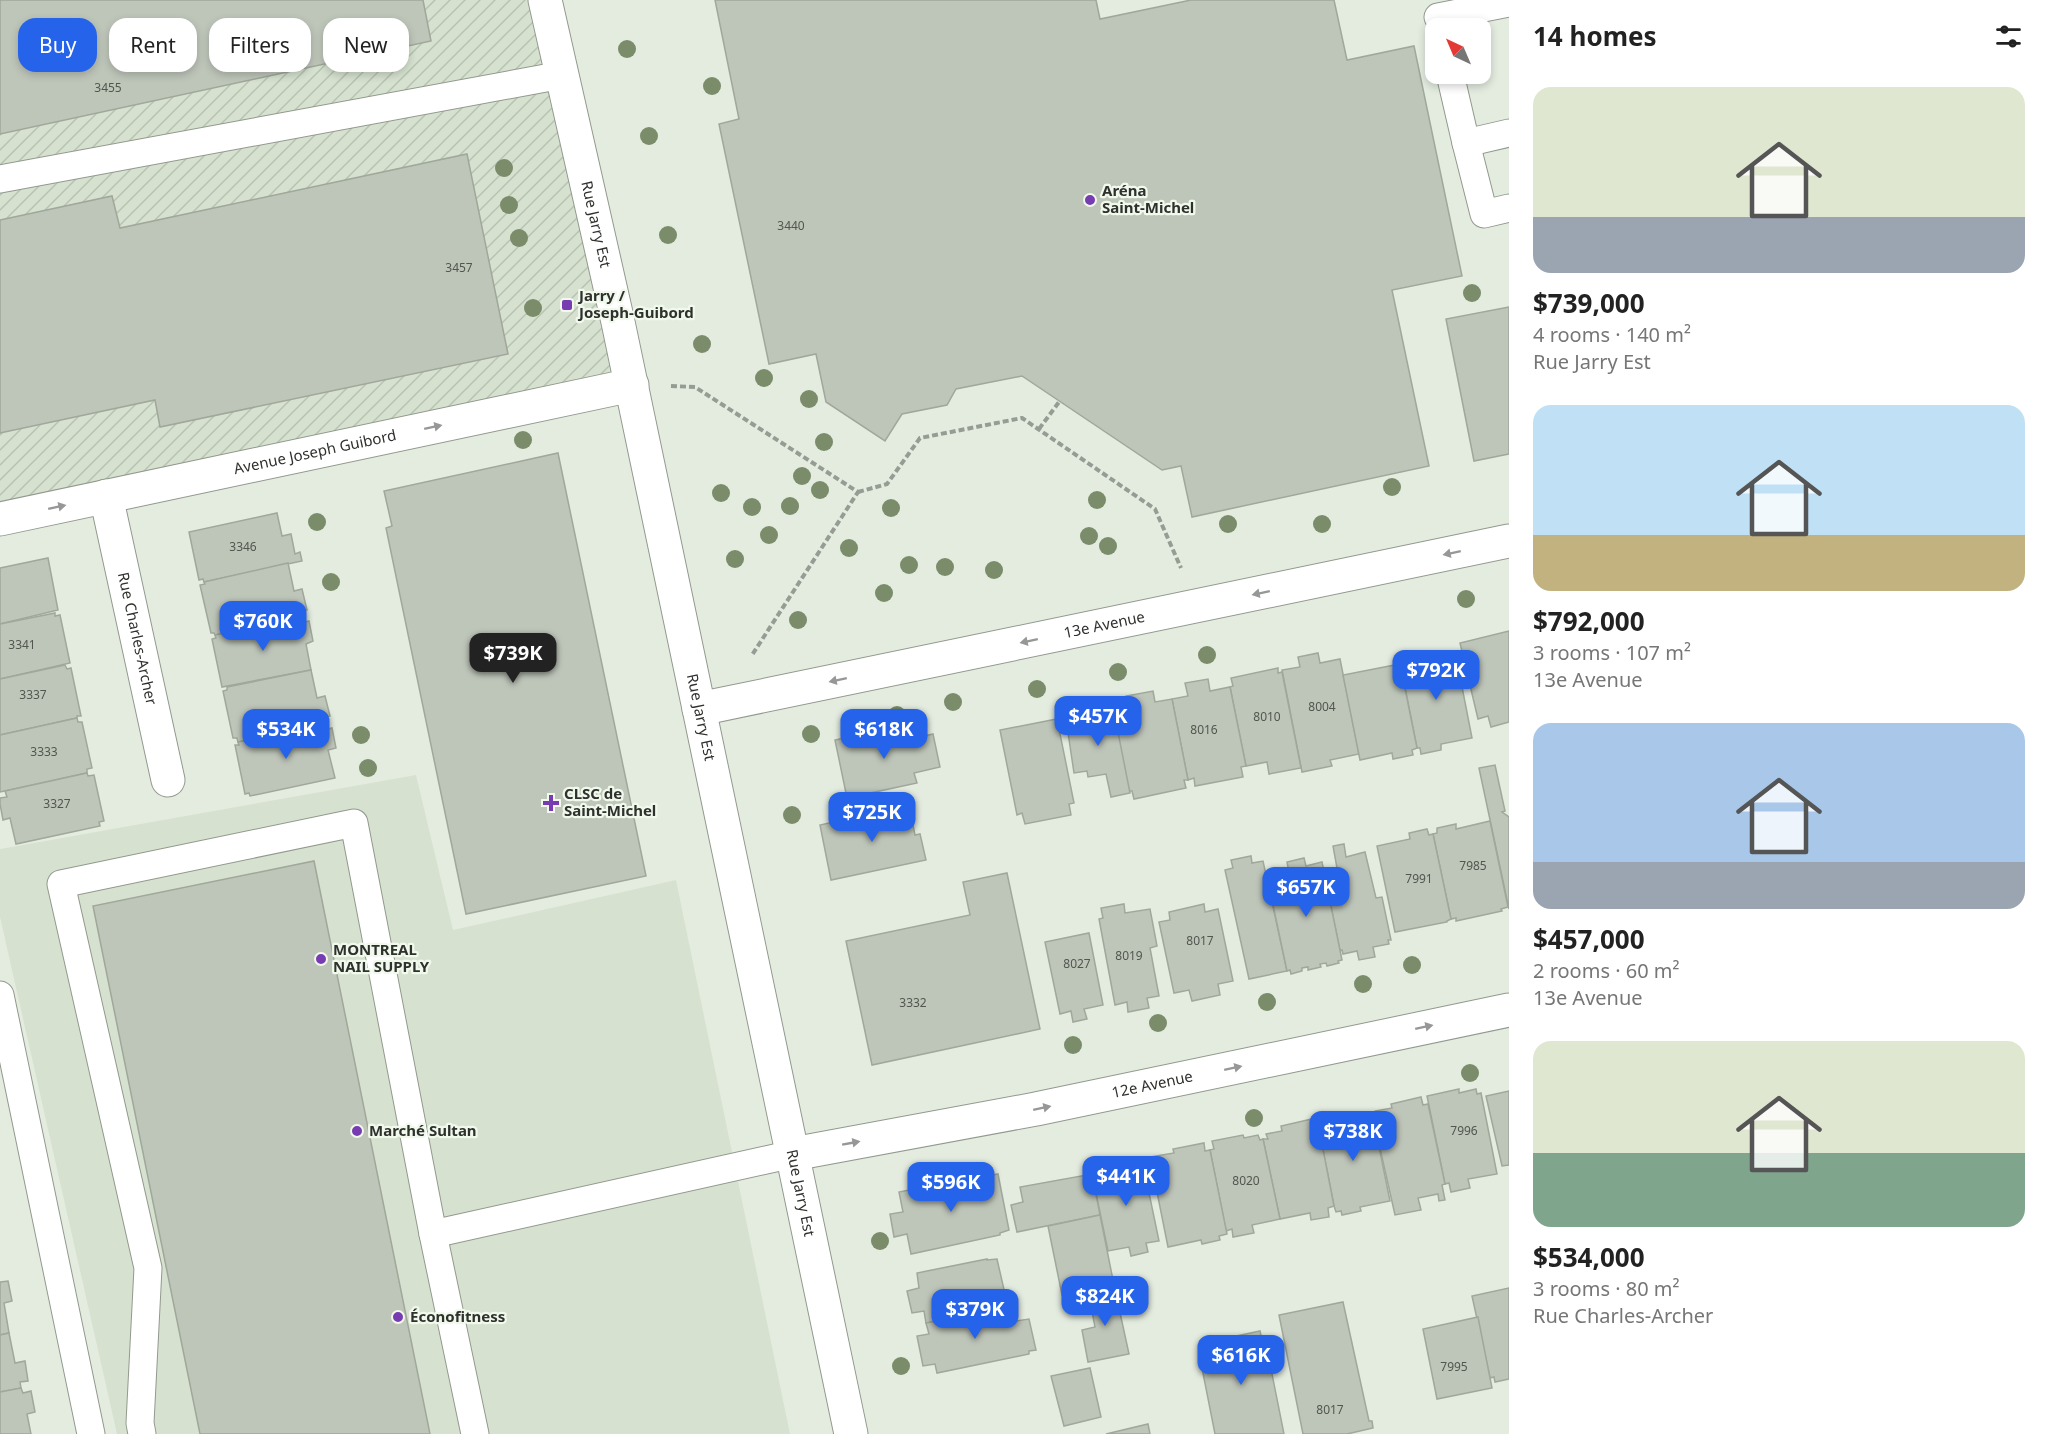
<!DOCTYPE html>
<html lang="en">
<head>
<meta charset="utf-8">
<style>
	:root { --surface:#fff; --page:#f6f6f6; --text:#222; --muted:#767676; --accent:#2563eb }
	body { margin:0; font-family:"Noto Sans",sans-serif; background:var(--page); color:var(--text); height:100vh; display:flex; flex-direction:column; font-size:22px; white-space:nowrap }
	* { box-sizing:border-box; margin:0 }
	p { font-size:20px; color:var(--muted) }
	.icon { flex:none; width:33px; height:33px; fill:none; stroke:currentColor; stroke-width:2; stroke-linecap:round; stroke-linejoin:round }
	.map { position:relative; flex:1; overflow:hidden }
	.panel { display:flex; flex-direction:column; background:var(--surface); width:540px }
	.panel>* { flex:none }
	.banner { position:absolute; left:18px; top:18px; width:570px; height:54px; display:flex; gap:12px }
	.needle { width:39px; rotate:316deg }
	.fabs { position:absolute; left:1425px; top:18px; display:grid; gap:12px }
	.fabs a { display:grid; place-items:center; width:66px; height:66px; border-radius:12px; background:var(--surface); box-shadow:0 3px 9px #0003; font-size:30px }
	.price { position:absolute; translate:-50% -51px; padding:0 14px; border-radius:12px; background:var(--accent); color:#fff; font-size:20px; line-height:39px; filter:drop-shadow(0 2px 3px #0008) }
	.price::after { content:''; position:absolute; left:50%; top:36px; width:18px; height:14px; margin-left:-9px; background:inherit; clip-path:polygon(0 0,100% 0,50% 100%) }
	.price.active { background:#222; color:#fff }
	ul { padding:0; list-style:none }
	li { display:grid; align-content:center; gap:12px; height:318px; padding:0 24px }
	li span { display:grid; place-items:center; height:186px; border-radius:18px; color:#555 }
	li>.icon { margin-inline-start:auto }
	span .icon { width:108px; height:108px; fill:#fffc; stroke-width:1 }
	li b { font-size:26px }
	h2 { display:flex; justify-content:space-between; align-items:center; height:72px; padding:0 24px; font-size:26px }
	.tag { padding:0 21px; border-radius:18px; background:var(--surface); box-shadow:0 3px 9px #0003; font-size:21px; line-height:54px }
	.tag.active { background:var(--accent); color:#fff }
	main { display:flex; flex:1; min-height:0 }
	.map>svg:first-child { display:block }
	.built { fill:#d6e2cf }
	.industrial { fill:url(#industrial-furrows) }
	.building { fill:#bec5b9; stroke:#a0a79b; stroke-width:1.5 }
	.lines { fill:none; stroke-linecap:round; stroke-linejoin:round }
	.service-casing { stroke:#92998e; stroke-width:29 }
	.minor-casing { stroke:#92998e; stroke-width:35 }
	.tertiary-casing { stroke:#92998e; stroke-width:35 }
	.path { stroke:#969c93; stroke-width:4; stroke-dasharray:6 3; stroke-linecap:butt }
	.service { stroke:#fff; stroke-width:27 }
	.minor { stroke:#fff; stroke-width:33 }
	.tertiary { stroke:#fff; stroke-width:33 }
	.tree { fill:#7a8c6a }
	.oneway { fill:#969896 }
	.poi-dot { fill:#773cb2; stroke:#f1f9ed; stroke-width:2 }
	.labels { text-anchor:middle; stroke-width:4.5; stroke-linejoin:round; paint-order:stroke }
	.number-label { font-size:12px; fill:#52564f }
	.poi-label { font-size:15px; font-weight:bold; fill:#2e312c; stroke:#f1f9ed; text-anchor:start }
	.street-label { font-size:15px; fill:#2e312c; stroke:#f1f9ed }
</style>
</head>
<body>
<main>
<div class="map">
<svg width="1509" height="1434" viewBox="0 0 1509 1434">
	<defs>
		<pattern id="industrial-furrows" width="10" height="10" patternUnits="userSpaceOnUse" patternTransform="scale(1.5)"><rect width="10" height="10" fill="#d6e2cf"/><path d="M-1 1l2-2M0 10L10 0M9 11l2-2" fill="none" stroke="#b8c2b2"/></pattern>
	</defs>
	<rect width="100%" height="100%" fill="#e4ece0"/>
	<polygon class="built" points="416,775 453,930 676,880 790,1434 117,1434 0,917 0,849"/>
	<polygon class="industrial" points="0,0 545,0 632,385 0,519"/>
	<g class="building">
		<polygon points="0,0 423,0 431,41 0,134"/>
		<polygon points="715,0 1096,0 1100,19 1191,0 1334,0 1347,60 1414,46 1462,276 1392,290 1429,466 1192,517 1181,466 1162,470 1022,376 956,389 947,405 902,414 885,441 826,402 816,354 769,364 719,124 739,119"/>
		<polygon points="467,154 508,354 160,427 155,400 0,433 0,220 112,196 120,228"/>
		<polygon points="1509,307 1509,454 1474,461 1446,319"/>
		<polygon points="558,453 646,876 466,914 386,528 392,526 384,491"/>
		<polygon points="277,513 282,536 291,534 295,554 300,552 302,561 204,582 203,579 199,580 189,532"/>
		<polygon points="48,558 58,610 0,624 0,568"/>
		<polygon points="288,563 294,591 302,589 307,610 298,612 300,617 215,635 214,633 211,633 200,585 205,584 204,582"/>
		<polygon points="55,613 55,616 60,615 70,663 0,679 0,624"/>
		<polygon points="300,617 301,623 309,621 313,641 306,644 311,670 222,687 212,639 216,638 215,635"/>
		<polygon points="1509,631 1509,722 1491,727 1488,716 1478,719 1460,643"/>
		<polygon points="1455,651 1472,738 1441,744 1441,750 1421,754 1420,748 1417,748 1400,662"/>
		<polygon points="1318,653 1320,663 1340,659 1359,754 1330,760 1332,766 1302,772 1282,670 1300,667 1298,657"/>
		<polygon points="1400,664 1417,748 1412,750 1413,755 1393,759 1392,753 1360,760 1343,675"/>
		<polygon points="65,665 67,669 71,668 81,716 77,716 77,718 0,735 0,679"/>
		<polygon points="1278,668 1278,673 1282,672 1301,768 1269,774 1267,762 1246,766 1230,687 1233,686 1231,678"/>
		<polygon points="311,670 317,698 325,696 330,716 322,718 323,724 238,742 237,738 233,738 223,691 227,690 227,687"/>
		<polygon points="1208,679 1210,691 1230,687 1246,766 1241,767 1243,777 1195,786 1194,778 1188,780 1172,699 1188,696 1185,683"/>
		<polygon points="1153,691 1155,702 1172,699 1188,780 1184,780 1186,788 1134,799 1132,791 1129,791 1113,711 1128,708 1126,696"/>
		<polygon points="1097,703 1099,713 1112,710 1114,712 1130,793 1111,797 1106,774 1088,777 1087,771 1074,773 1066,719 1080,716 1078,707"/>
		<polygon points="77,718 78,722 82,722 92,768 87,769 87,773 0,792 0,735"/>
		<polygon points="1057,719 1074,803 1069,804 1071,815 1025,824 1022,813 1017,815 1000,730"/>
		<polygon points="323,724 324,730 332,728 336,748 328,750 335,778 250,796 249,793 245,794 235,745 239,745 238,742"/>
		<polygon points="904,725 907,740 933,734 940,767 914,773 917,783 847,798 835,740"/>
		<polygon points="1495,765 1505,811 1502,812 1509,817 1509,909 1479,768"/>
		<polygon points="87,773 88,776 94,775 104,821 99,822 100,826 16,844 10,818 3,820 0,804 0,798 7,797 5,791"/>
		<polygon points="909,805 915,835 920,834 926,860 831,880 820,825"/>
		<polygon points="1490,821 1508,907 1501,909 1502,911 1456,921 1456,918 1451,919 1433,834 1437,833 1437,828 1456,824 1456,829"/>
		<polygon points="1427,829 1429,835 1433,834 1451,919 1447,921 1447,922 1395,932 1377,846 1410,839 1409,833"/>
		<polygon points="1344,844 1346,857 1365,852 1376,898 1382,897 1391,940 1388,940 1389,944 1373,947 1375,957 1359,960 1357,951 1343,954 1342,950 1340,951 1324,872 1337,868 1333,846"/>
		<polygon points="1251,856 1252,863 1263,861 1287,971 1249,979 1225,870 1233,868 1231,860"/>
		<polygon points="1304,858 1306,866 1322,862 1342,960 1338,961 1339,963 1327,966 1326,963 1320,964 1321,967 1308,970 1308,967 1302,968 1302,971 1291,974 1290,970 1287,971 1269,886 1291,882 1287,862"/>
		<polygon points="314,861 430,1434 200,1434 93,906"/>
		<polygon points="1007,873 1040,1029 872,1065 846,941 970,915 963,882"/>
		<polygon points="1124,904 1125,913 1150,909 1157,946 1150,948 1159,996 1147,998 1149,1008 1128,1012 1127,1002 1115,1005 1099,919 1103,918 1101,908"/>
		<polygon points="1204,904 1205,912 1218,909 1233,981 1218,984 1220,995 1192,1001 1189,990 1174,993 1159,922 1170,920 1169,912"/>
		<polygon points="1089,933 1103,1005 1084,1009 1087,1019 1073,1022 1071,1011 1060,1014 1045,942"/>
		<polygon points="1459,1089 1459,1093 1476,1089 1477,1094 1481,1093 1497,1174 1468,1179 1470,1188 1451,1192 1449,1183 1445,1184 1427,1096"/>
		<polygon points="1509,1091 1509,1165 1502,1166 1486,1096"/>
		<polygon points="1421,1097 1423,1105 1428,1104 1445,1184 1442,1185 1445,1200 1439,1201 1438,1194 1418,1198 1421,1210 1395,1215 1373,1117 1376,1116 1375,1111 1392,1108 1391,1104"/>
		<polygon points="1351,1112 1351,1116 1368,1112 1369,1118 1373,1117 1390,1201 1360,1207 1361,1211 1342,1215 1341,1211 1336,1212 1334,1206 1319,1129 1321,1129 1319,1119"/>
		<polygon points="1312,1119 1314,1130 1319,1129 1334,1206 1328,1208 1329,1217 1311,1220 1310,1213 1280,1219 1263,1139 1268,1139 1266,1134 1282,1131 1281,1126"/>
		<polygon points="1243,1135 1244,1138 1258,1135 1260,1140 1263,1139 1280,1219 1252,1225 1254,1233 1233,1237 1232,1229 1226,1231 1210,1150 1214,1149 1212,1141"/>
		<polygon points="1204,1143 1205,1151 1210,1150 1227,1234 1219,1236 1220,1240 1202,1244 1201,1240 1168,1247 1150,1157 1174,1153 1173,1149"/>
		<polygon points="1123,1157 1126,1167 1143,1164 1159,1241 1146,1243 1148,1252 1131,1256 1129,1247 1108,1251 1092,1174 1110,1171 1108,1160"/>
		<polygon points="987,1174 988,1176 998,1174 1009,1230 1000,1233 1000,1235 911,1254 907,1234 894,1237 890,1214 903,1212 899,1192"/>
		<polygon points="1092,1174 1100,1215 1017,1232 1011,1205 1023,1202 1020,1187"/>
		<polygon points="1100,1215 1114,1285 1062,1295 1048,1226"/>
		<polygon points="987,1259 987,1260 997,1259 1008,1307 926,1323 924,1311 912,1313 907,1291 919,1288 917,1273"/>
		<polygon points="8,1281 12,1301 4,1303 9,1333 0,1335 0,1282"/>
		<polygon points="1114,1285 1129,1354 1088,1362 1082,1330 1095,1327 1088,1290"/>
		<polygon points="1509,1288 1509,1379 1495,1382 1494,1377 1490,1378 1472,1296"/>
		<polygon points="1343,1302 1369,1421 1372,1421 1373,1428 1347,1434 1303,1434 1279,1315"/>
		<polygon points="1007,1307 1010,1322 1029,1319 1036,1350 1029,1351 1029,1354 937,1373 935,1364 923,1366 917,1336 929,1334 926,1323"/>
		<polygon points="1478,1317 1492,1388 1437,1399 1423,1329"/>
		<polygon points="1260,1331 1262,1340 1265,1339 1284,1434 1215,1434 1199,1353 1201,1352 1199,1344"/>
		<polygon points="9,1333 15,1363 25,1361 28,1381 20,1382 21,1388 0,1392 0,1335"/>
		<polygon points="1090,1368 1101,1417 1064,1426 1051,1376"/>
		<polygon points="21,1388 23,1393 31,1391 35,1412 27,1414 31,1434 0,1434 0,1392"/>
		<polygon points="1148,1424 1150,1434 1106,1434"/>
	</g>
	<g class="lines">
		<defs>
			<g id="service">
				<polyline points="1438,17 1509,3"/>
				<polyline points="1450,74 1466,143 1509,133"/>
				<polyline points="1466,143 1484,214 1509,208"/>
				<polyline points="0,179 562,75"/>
				<polyline points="0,995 91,1434"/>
				<polyline points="433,1234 793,1154"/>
				<polyline points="142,1434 140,1423 148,1268 61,884 354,823 433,1234 475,1434"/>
			</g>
			<g id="minor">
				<path id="s1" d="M 106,496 L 168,780"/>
				<path id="s2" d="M 0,519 L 632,385"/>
				<path id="s3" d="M 699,709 L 1509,541"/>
				<path id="s4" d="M 793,1154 L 1036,1109 L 1509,1010"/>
			</g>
			<g id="tertiary">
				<path id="s5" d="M 545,0 L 618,322 L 851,1434"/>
			</g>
		</defs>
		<use href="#service" class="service-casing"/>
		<use href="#minor" class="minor-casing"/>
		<use href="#tertiary" class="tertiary-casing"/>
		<g class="path">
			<polyline points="671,386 695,387 858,492 752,655"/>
			<polyline points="1039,429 1059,402"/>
			<polyline points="858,492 887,484 920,438 1022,418 1155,509 1181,568"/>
		</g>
		<use href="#service" class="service"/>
		<use href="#minor" class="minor"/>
		<use href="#tertiary" class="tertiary"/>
	</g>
	<g class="tree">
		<circle cx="627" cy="49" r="9"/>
		<circle cx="712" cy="86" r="9"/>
		<circle cx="649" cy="136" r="9"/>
		<circle cx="504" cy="168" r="9"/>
		<circle cx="509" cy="205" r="9"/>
		<circle cx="668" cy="235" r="9"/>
		<circle cx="519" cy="238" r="9"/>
		<circle cx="1472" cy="293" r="9"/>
		<circle cx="533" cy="308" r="9"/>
		<circle cx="702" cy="344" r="9"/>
		<circle cx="764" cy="378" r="9"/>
		<circle cx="809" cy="399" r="9"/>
		<circle cx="523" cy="440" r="9"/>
		<circle cx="824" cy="442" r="9"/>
		<circle cx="802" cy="476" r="9"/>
		<circle cx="1392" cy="487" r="9"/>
		<circle cx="820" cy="490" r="9"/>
		<circle cx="721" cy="493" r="9"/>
		<circle cx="1097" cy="500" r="9"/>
		<circle cx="790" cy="506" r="9"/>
		<circle cx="752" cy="507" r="9"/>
		<circle cx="891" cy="508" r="9"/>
		<circle cx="317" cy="522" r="9"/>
		<circle cx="1228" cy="524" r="9"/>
		<circle cx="1322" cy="524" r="9"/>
		<circle cx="769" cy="535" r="9"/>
		<circle cx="1089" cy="536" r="9"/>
		<circle cx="1108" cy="546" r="9"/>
		<circle cx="849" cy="548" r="9"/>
		<circle cx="735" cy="559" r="9"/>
		<circle cx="909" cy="565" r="9"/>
		<circle cx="945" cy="567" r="9"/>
		<circle cx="994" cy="570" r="9"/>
		<circle cx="331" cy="582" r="9"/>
		<circle cx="884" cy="593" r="9"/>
		<circle cx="1466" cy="599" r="9"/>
		<circle cx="798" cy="620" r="9"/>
		<circle cx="1207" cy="655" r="9"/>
		<circle cx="1118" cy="672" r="9"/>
		<circle cx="1037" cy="689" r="9"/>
		<circle cx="953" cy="702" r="9"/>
		<circle cx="897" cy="715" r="9"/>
		<circle cx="853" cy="722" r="9"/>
		<circle cx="811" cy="734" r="9"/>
		<circle cx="361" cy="735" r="9"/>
		<circle cx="368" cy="768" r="9"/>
		<circle cx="792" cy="815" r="9"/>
		<circle cx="1412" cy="965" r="9"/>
		<circle cx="1363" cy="984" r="9"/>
		<circle cx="1267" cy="1002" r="9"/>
		<circle cx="1158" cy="1023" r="9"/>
		<circle cx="1073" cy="1045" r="9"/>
		<circle cx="1470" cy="1073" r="9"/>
		<circle cx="1254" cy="1118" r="9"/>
		<circle cx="880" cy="1241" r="9"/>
		<circle cx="901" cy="1366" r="9"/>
	</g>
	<defs><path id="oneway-solid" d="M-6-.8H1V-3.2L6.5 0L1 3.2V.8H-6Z" transform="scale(1.5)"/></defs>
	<g class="oneway">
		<use href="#oneway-solid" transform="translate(433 427) rotate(-12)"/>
		<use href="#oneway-solid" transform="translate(57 507) rotate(-12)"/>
		<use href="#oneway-solid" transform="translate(1452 553) rotate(168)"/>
		<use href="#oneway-solid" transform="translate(1261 593) rotate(168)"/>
		<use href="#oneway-solid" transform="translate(1029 641) rotate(168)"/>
		<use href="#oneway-solid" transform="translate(838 680) rotate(168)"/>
		<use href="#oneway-solid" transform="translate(1424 1027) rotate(-12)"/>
		<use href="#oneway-solid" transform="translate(1233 1068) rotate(-12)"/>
		<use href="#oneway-solid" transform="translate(1042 1108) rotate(-12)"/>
		<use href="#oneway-solid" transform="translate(851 1143) rotate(-10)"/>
	</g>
	<g class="poi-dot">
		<circle cx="1090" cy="200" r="6"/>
		<rect x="561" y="299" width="12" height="12" rx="3"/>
		<path d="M548 794h6v6h6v6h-6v6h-6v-6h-6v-6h6z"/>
		<circle cx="321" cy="959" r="6"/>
		<circle cx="357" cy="1131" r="6"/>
		<circle cx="398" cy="1317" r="6"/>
	</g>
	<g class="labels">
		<g class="number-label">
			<text x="108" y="92">3455</text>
			<text x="791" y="230">3440</text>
			<text x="459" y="272">3457</text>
			<text x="243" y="551">3346</text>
			<text x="22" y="649">3341</text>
			<text x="33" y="699">3337</text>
			<text x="1322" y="711">8004</text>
			<text x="1267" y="721">8010</text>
			<text x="1204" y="734">8016</text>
			<text x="44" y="756">3333</text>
			<text x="57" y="808">3327</text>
			<text x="1473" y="870">7985</text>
			<text x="1419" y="883">7991</text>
			<text x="1200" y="945">8017</text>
			<text x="1129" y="960">8019</text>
			<text x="1077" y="968">8027</text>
			<text x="913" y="1007">3332</text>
			<text x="1464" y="1135">7996</text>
			<text x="1246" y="1185">8020</text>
			<text x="1454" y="1371">7995</text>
			<text x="1330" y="1414">8017</text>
		</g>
		<g class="poi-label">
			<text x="1102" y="196">Aréna<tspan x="1102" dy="17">Saint-Michel</tspan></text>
			<text x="579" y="301">Jarry /<tspan x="579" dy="17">Joseph-Guibord</tspan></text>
			<text x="564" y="799">CLSC de<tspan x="564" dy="17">Saint-Michel</tspan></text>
			<text x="333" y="955">MONTREAL<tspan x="333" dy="17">NAIL SUPPLY</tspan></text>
			<text x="369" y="1136">Marché Sultan</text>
			<text x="410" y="1322">Éconofitness</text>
		</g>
		<g class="street-label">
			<text dy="5" stroke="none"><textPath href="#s5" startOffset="230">Rue Jarry Est</textPath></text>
			<text dy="5" stroke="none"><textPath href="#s2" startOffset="322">Avenue Joseph Guibord</textPath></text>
			<text dy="5" stroke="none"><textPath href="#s3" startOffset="414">13e Avenue</textPath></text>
			<text dy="5" stroke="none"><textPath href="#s1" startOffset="146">Rue Charles-Archer</textPath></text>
			<text dy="5" stroke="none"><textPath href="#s5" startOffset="734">Rue Jarry Est</textPath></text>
			<text dy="5" stroke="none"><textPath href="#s4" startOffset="366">12e Avenue</textPath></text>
			<text dy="5" stroke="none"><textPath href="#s5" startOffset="1220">Rue Jarry Est</textPath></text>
		</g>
	</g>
</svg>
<div class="fabs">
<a><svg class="needle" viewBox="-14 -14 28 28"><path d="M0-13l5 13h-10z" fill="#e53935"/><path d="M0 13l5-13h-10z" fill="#767676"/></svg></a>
</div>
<b class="price" style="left:263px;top:652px">$760K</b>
<b class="price active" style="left:513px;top:684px">$739K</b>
<b class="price" style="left:1436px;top:701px">$792K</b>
<b class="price" style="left:1098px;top:747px">$457K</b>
<b class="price" style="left:286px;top:760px">$534K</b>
<b class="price" style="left:884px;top:760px">$618K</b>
<b class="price" style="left:872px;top:843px">$725K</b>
<b class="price" style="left:1306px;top:918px">$657K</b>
<b class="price" style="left:1353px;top:1162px">$738K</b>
<b class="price" style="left:1126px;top:1207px">$441K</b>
<b class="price" style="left:951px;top:1213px">$596K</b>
<b class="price" style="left:1105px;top:1327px">$824K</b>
<b class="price" style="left:975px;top:1340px">$379K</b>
<b class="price" style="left:1241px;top:1386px">$616K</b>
<div class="banner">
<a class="tag active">Buy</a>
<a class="tag">Rent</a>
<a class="tag">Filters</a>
<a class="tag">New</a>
</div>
</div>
<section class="panel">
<h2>14 homes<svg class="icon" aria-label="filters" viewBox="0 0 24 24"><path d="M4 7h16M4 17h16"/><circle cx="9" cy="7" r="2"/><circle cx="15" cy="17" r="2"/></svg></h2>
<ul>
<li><span style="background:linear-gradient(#dfe7d0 70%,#9aa5b1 0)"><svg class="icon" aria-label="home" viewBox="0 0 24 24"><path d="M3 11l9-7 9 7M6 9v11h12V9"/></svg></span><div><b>$739,000</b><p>4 rooms · 140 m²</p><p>Rue Jarry Est</p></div></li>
<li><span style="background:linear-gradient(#bfe0f5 70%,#c2b280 0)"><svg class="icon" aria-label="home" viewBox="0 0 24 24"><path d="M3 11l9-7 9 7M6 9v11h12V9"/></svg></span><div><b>$792,000</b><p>3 rooms · 107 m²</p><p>13e Avenue</p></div></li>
<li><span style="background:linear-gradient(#a9c7e8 75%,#9aa5b1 0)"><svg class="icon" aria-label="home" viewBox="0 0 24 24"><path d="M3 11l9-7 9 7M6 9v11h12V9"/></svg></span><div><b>$457,000</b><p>2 rooms · 60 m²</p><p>13e Avenue</p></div></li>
<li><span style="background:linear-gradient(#dfe7d0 60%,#7fa58c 0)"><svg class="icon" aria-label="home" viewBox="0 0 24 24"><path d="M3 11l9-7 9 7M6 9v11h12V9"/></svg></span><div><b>$534,000</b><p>3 rooms · 80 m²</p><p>Rue Charles-Archer</p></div></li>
</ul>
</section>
</main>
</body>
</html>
